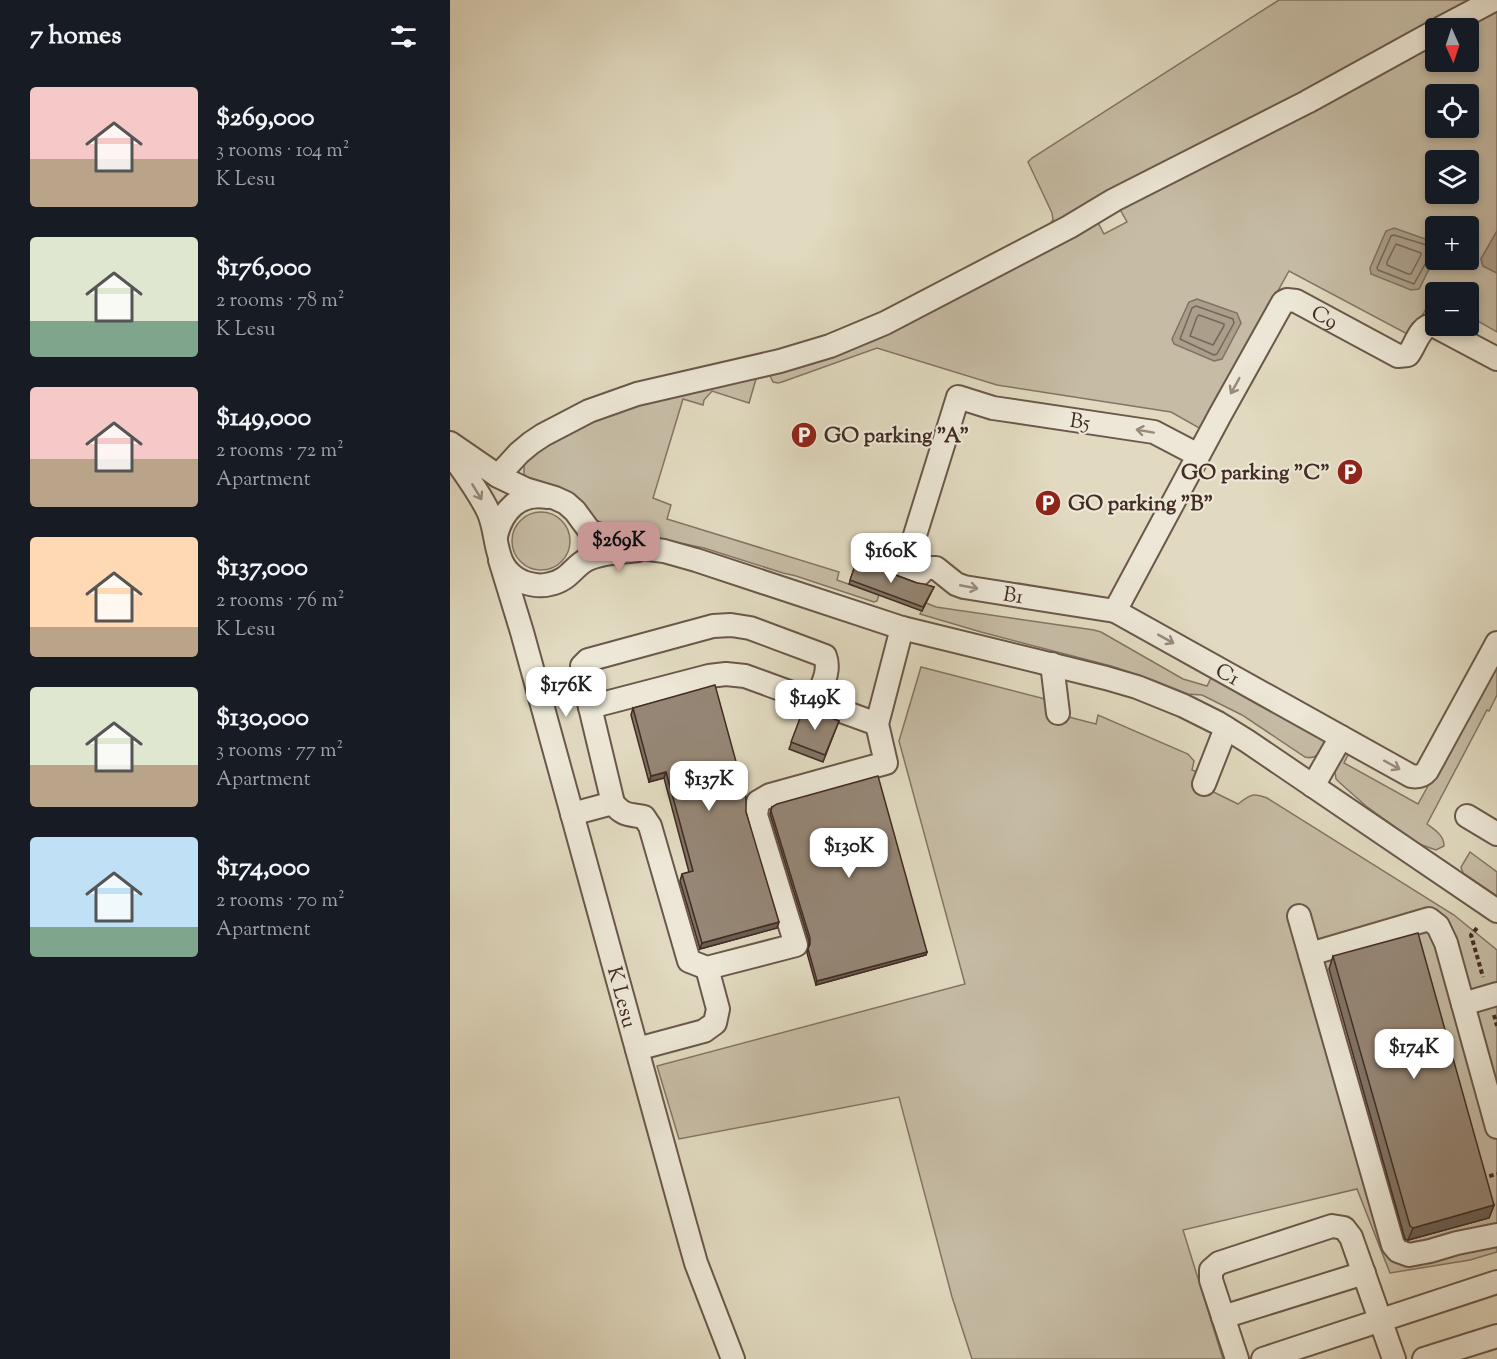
<!DOCTYPE html>
<html lang="en">
<head>
<meta charset="utf-8">
<style>
	:root { --surface:#171b24; --page:#20242c; --text:#f1f3f6; --muted:#9ea1a6; --accent:#c59692 }
	body { margin:0; font-family:"Sorts Mill Goudy",serif; background:var(--page); color:var(--text); height:100vh; display:flex; flex-direction:column; font-size:22px; white-space:nowrap }
	* { box-sizing:border-box; margin:0 }
	p { font-size:20px; color:var(--muted) }
	.icon { flex:none; width:33px; height:33px; fill:none; stroke:currentColor; stroke-width:2; stroke-linecap:round; stroke-linejoin:round }
	.map { position:relative; flex:1; overflow:hidden }
	.panel { display:flex; flex-direction:column; background:var(--surface); width:450px }
	.panel>* { flex:none }
	.needle { width:39px; rotate:177deg }
	.controls { position:absolute; left:975px; top:18px; display:grid; gap:12px }
	.controls a { display:grid; place-items:center; width:54px; height:54px; border-radius:6px; background:var(--surface); box-shadow:0 3px 9px #0003; font-size:30px }
	.price { position:absolute; translate:-50% -51px; padding:0 14px; border-radius:12px; background:#fff; color:#222; font-size:20px; line-height:39px; filter:drop-shadow(0 2px 3px #0008) }
	.price::after { content:''; position:absolute; left:50%; top:36px; width:18px; height:14px; margin-left:-9px; background:inherit; clip-path:polygon(0 0,100% 0,50% 100%) }
	.price.active { background:var(--accent); color:#111 }
	ul { padding:0; list-style:none }
	li { display:flex; align-items:center; gap:18px; height:150px; padding:0 30px }
	li span { display:grid; place-items:center; flex:none; width:168px; height:120px; border-radius:6px; color:#555 }
	li>.icon { margin-inline-start:auto }
	span .icon { width:72px; height:72px; fill:#fffc; stroke-width:1 }
	li b { font-size:26px }
	h2 { display:flex; justify-content:space-between; align-items:center; height:72px; padding:0 30px; font-size:26px }
	main { display:flex; flex:1; min-height:0 }
	.map>svg:first-child { display:block }
	.green { fill:#c6bca5; stroke:#847464; stroke-width:1.5; fill-rule:evenodd }
	.water { fill:#ab9f8b; stroke:#817161; stroke-width:1.5 }
	.lines { fill:none; stroke-linecap:round; stroke-linejoin:round }
	.shore { stroke:#766657; stroke-width:1.5 }
	.minor-casing { stroke:#6a584a; stroke-width:26 }
	.path { stroke:#422c23; stroke-width:4; stroke-dasharray:4.5 3; stroke-linecap:butt }
	.minor { stroke:#ece7d6; stroke-width:22 }
	.wall { fill:#807365; stroke:#422c23; stroke-width:1.5 }
	.shaded-wall { fill:#685e52; stroke:#422c23; stroke-width:1.5 }
	.building { fill:#958675; stroke:#422c23; stroke-width:1.5 }
	.oneway { stroke:#978a7c }
	.labels { text-anchor:middle; stroke-width:4.5; stroke-linejoin:round; paint-order:stroke }
	.street-label { font-size:21px; fill:#422c23; stroke:#ece7d6 }
	.poi-label { font-size:21px; font-weight:bold; fill:#422c23; stroke:#ece7d6; text-anchor:start }
</style>
</head>
<body>
<main>
<section class="panel">
<h2>7 homes<svg class="icon" aria-label="filters" viewBox="0 0 24 24"><path d="M4 7h16M4 17h16"/><circle cx="9" cy="7" r="2"/><circle cx="15" cy="17" r="2"/></svg></h2>
<ul>
<li><span style="background:linear-gradient(#f6c9c9 60%,#b9a48a 0)"><svg class="icon" aria-label="home" viewBox="0 0 24 24"><path d="M3 11l9-7 9 7M6 9v11h12V9"/></svg></span><div><b>$269,000</b><p>3 rooms · 104 m²</p><p>K Lesu</p></div></li>
<li><span style="background:linear-gradient(#dfe7d0 70%,#7fa58c 0)"><svg class="icon" aria-label="home" viewBox="0 0 24 24"><path d="M3 11l9-7 9 7M6 9v11h12V9"/></svg></span><div><b>$176,000</b><p>2 rooms · 78 m²</p><p>K Lesu</p></div></li>
<li><span style="background:linear-gradient(#f6c9c9 60%,#b9a48a 0)"><svg class="icon" aria-label="home" viewBox="0 0 24 24"><path d="M3 11l9-7 9 7M6 9v11h12V9"/></svg></span><div><b>$149,000</b><p>2 rooms · 72 m²</p><p>Apartment</p></div></li>
<li><span style="background:linear-gradient(#ffd9b3 75%,#b9a48a 0)"><svg class="icon" aria-label="home" viewBox="0 0 24 24"><path d="M3 11l9-7 9 7M6 9v11h12V9"/></svg></span><div><b>$137,000</b><p>2 rooms · 76 m²</p><p>K Lesu</p></div></li>
<li><span style="background:linear-gradient(#dfe7d0 65%,#b9a48a 0)"><svg class="icon" aria-label="home" viewBox="0 0 24 24"><path d="M3 11l9-7 9 7M6 9v11h12V9"/></svg></span><div><b>$130,000</b><p>3 rooms · 77 m²</p><p>Apartment</p></div></li>
<li><span style="background:linear-gradient(#bfe0f5 75%,#7fa58c 0)"><svg class="icon" aria-label="home" viewBox="0 0 24 24"><path d="M3 11l9-7 9 7M6 9v11h12V9"/></svg></span><div><b>$174,000</b><p>2 rooms · 70 m²</p><p>Apartment</p></div></li>
</ul>
</section>
<div class="map">
<svg width="1047" height="1359" viewBox="0 0 1047 1359">
	<rect width="100%" height="100%" fill="#e1dac0"/>
	<filter id="stains"><feTurbulence type="fractalNoise" baseFrequency=".00333" numOctaves="4"/><feColorMatrix values="0 0 0 0 .2 0 0 0 0 .09 0 0 0 0 .02 0 0 0 .5 -.17"/></filter>
	<radialGradient id="worn" r=".72"><stop offset=".6" stop-color="#630" stop-opacity="0"/><stop offset="1" stop-color="#630" stop-opacity=".3"/></radialGradient>
	<g class="green">
		<polygon points="829,0 1035,0 386,340 160,397 159,391 194,382 342,347 391,332 517,271 600,224 603,220 602,213 578,162 582,158"/>
		<path d="M 1047,5 L 1047,231 L 1031,259 L 1033,266 L 1047,273 L 1047,332 L 1019,316 L 1018,292 L 986,292 L 985,298 L 983,296 L 961,336 L 839,271 L 751,429 L 721,412 L 547,385 L 427,348 L 332,382 L 328,383 L 323,382 L 320,376 L 306,379 L 299,403 L 262,391 L 254,400 L 253,405 L 233,399 L 203,498 L 221,505 L 217,519 L 389,572 L 387,580 L 429,595 L 427,601 L 424,602 L 346,576 L 333,573 L 254,548 L 151,527 L 77,478 L 74,474 L 74,465 L 83,451 L 143,415 L 304,371 L 645,217 L 654,234 L 677,222 L 667,204 L 985,38 L 986,62 L 1018,62 L 1018,28 L 1003,28 ZM 986,94 L 1018,94 L 1018,128 L 986,128 ZM 986,160 L 1018,160 L 1018,194 L 986,194 ZM 986,226 L 1018,226 L 1018,260 L 986,260 L 985,257 L 969,289 L 984,242 L 985,245 Z"/>
		<circle cx="91" cy="541" r="29"/>
		<path d="M 476,603 L 486,607 L 644,630 L 651,632 L 733,679 L 757,686 L 762,676 L 876,741 L 877,744 C 871,752 867,760 855,757 L 792,715 L 752,695 L 738,694 L 703,680 L 661,666 L 531,632 L 470,614 Z"/>
		<path d="M 1047,661 L 1047,695 L 1039,711 L 1037,710 L 977,824 C 985,830 994,835 994,846 L 986,850 L 969,844 L 916,806 L 889,782 L 886,779 L 885,772 L 895,751 L 899,753 L 894,763 L 968,804 Z"/>
		<path d="M 471,667 L 599,700 L 599,712 L 646,724 L 648,715 L 738,754 L 744,761 L 742,770 L 750,773 L 745,783 L 788,804 C 800,795 802,792 817,798 L 1004,915 L 1047,950 L 1047,1252 L 1020,1260 L 940,1273 L 907,1189 L 733,1230 L 773,1359 L 522,1359 L 502,1297 L 449,1097 L 229,1139 L 207,1066 L 515,984 L 449,741 Z"/>
		<polygon points="1020,852 1047,872 1047,896 1013,873 1011,867"/>
	</g>
	<g class="water">
		<polygon points="944,228 984,242 985,257 969,289 961,290 921,274 920,268 936,231"/>
		<polygon points="1047,231 1047,273 1033,266 1031,259"/>
		<polygon points="747,299 787,313 791,323 772,359 764,361 724,344 722,339 739,302"/>
	</g>
	<g class="lines">
		<g class="shore">
			<polygon points="946,244 971,253 971,255 961,274 958,274 937,265 937,262"/>
			<polyline points="986,248 944,235 941,236 927,268 928,270 964,284 979,257 986,253"/>
			<polygon points="746,306 783,319 784,323 767,354 764,355 730,339 742,308"/>
			<polygon points="749,315 774,324 774,326 763,345 740,336 747,317"/>
		</g>
		<defs>
			<g id="minor">
				<polyline points="991,28 1044,0"/>
				<polyline points="0,443 48,476 75,489 105,498 116,503 125,511 139,530 144,533 174,541 199,549 214,551 246,560 452,628 656,678 687,687 734,706 768,723 797,741 1047,911"/>
				<path d="M 0,452 C 13,471 28,490 38,511 C 50,537 41,568 73,582 C 82,585 91,587 100,584 C 120,580 123,566 138,559 C 153,552 172,552 188,550"/>
				<path id="s1" d="M 748,455 L 704,432 L 543,408 L 508,397 L 461,548 L 451,567 L 470,574 L 475,568 L 486,568 L 506,584 L 514,587 L 665,611 L 961,776 C 967,777 972,777 977,771 L 1047,643"/>
				<polyline points="48,476 69,453 81,443 93,435 139,411 187,394 330,361 380,346 435,323 619,227 664,200 857,102 986,31"/>
				<path d="M 46,536 C 52,511 69,492 97,497"/>
				<path id="s2" d="M 50,560 L 72,632 L 235,1224 L 246,1263 L 283,1359"/>
				<path id="s3" d="M 665,611 L 770,415 L 833,302 L 837,300 L 846,301 L 948,356 L 958,355 C 966,345 969,326 983,325 L 1047,359"/>
				<polyline points="602,664 608,713"/>
				<path d="M 366,701 C 371,687 381,671 375,656 L 300,628 L 281,625 L 263,626 L 138,660 L 132,666 L 132,675 L 140,707 L 259,676 L 276,674 L 295,676 L 427,724"/>
				<path d="M 140,707 L 163,803 C 173,816 179,814 194,817 L 200,826 L 239,961 L 257,968 L 346,945 L 306,815 L 308,802 L 320,795 L 436,763 L 427,724 L 452,628"/>
				<polyline points="754,784 776,728"/>
				<polyline points="863,786 891,737"/>
				<polyline points="122,814 163,803"/>
				<polyline points="1017,816 1047,834"/>
				<polyline points="849,916 943,1245 948,1251 959,1255 980,1251 1007,1243 1047,1235"/>
				<polyline points="860,954 979,919 988,926 996,943 1047,1127"/>
				<polyline points="1013,1004 1047,994"/>
				<polyline points="187,1049 254,1031 265,1023 268,1009 257,968"/>
				<polyline points="773,1317 914,1273"/>
				<polyline points="787,1359 761,1280 761,1270 769,1263 882,1226 894,1228 901,1237 944,1359"/>
				<polyline points="813,1359 1047,1282"/>
				<polyline points="974,1359 1047,1336"/>
			</g>
		</defs>
		<use href="#minor" class="minor-casing"/>
		<g class="path">
			<polyline points="1027,928 1021,935 1033,977"/>
			<polyline points="1044,1015 1047,1026"/>
			<polyline points="1032,1178 1047,1174"/>
		</g>
		<use href="#minor" class="minor"/>
	</g>
	<g class="wall">
		<polygon points="407,560 467,583 484,587 472,611 399,584"/>
		<polygon points="183,708 296,812 327,928 250,949 230,881 232,874 239,872 214,778 199,782 181,715"/>
		<polygon points="354,708 389,721 373,762 339,749"/>
		<polygon points="322,807 477,952 476,955 366,985 357,953 359,947 359,941 320,814"/>
		<polygon points="883,956 1044,1205 1039,1218 958,1240 955,1239 879,969"/>
	</g>
	<g class="shaded-wall">
		<polygon points="216,772 214,778 199,782 201,776"/>
		<polygon points="329,922 327,928 250,949 252,943"/>
		<polygon points="477,952 476,955 366,985 367,981"/>
		<polygon points="1044,1205 1039,1218 958,1240 963,1228"/>
	</g>
	<g class="building">
		<polygon points="407,560 442,573 448,576 467,583 474,584 484,587 473,607 400,580"/>
		<polygon points="265,685 296,798 296,812 329,922 252,943 232,874 243,871 216,772 201,776 183,708"/>
		<polygon points="354,708 389,721 375,755 341,742"/>
		<polygon points="428,776 477,952 367,981 358,949 360,944 360,938 321,811 322,807 327,804"/>
		<polygon points="968,933 1044,1205 963,1228 960,1226 883,956"/>
	</g>
	<defs><path id="oneway-shaft" d="M-6 0H5M1.5-3L5.5 0L1.5 3" fill="none" stroke-width="1.6" stroke-linecap="round" stroke-linejoin="round" transform="scale(1.5)"/></defs>
	<g class="oneway">
		<use href="#oneway-shaft" transform="translate(785 386) rotate(119)"/>
		<use href="#oneway-shaft" transform="translate(695 431) rotate(-170)"/>
		<use href="#oneway-shaft" transform="translate(27 492) rotate(59)"/>
		<use href="#oneway-shaft" transform="translate(519 587) rotate(11)"/>
		<use href="#oneway-shaft" transform="translate(716 639) rotate(29)"/>
		<use href="#oneway-shaft" transform="translate(942 765) rotate(29)"/>
	</g>
	<defs>
		<symbol id="parking-disc" viewBox="-11 -11 22 22"><circle r="9.5" fill="#8f2418" stroke="#ece7d6"/><path d="M-3.5-5.5H1a3.5 3.5 0 0 1 0 7H-1V5.5H-3.5ZM-1-3.4V-.6H.8a1.4 1.4 0 0 0 0-2.8Z" fill="#fff"/></symbol>
	</defs>
	<g fill-rule="evenodd">
		<use href="#parking-disc" x="339" y="420" width="30" height="30"/>
		<use href="#parking-disc" x="885" y="457" width="30" height="30"/>
		<use href="#parking-disc" x="583" y="488" width="30" height="30"/>
	</g>
	<g class="labels">
		<g class="street-label">
			<text dy="7" stroke="none"><textPath href="#s3" startOffset="398">C9</textPath></text>
			<text transform="translate(630 421) rotate(8)" y="7">B5</text>
			<text dy="7" stroke="none"><textPath href="#s1" startOffset="552">B1</textPath></text>
			<text dy="7" stroke="none"><textPath href="#s1" startOffset="784">C1</textPath></text>
			<text dy="7" stroke="none"><textPath href="#s2" startOffset="454">K Lesu</textPath></text>
		</g>
		<g class="poi-label">
			<text x="374" y="442">GO parking "A"</text>
			<text x="880" y="479" text-anchor="end">GO parking "C"</text>
			<text x="618" y="510">GO parking "B"</text>
		</g>
	</g>
	<rect width="100%" height="100%" filter="url(#stains)"/>
	<rect width="100%" height="100%" fill="url(#worn)"/>
</svg>
<div class="controls">
<a><svg class="needle" viewBox="-14 -14 28 28"><path d="M0-13l5 13h-10z" fill="#e53935"/><path d="M0 13l5-13h-10z" fill="#9ea1a6"/></svg></a>
<a><svg class="icon" aria-label="locate" viewBox="0 0 24 24"><circle cx="12" cy="12" r="6"/><path d="M12 2v4M12 18v4M2 12h4M18 12h4"/></svg></a>
<a><svg class="icon" aria-label="layers" viewBox="0 0 24 24"><path d="M12 4l9 5-9 5-9-5zM3 14l9 5 9-5"/></svg></a>
<a>+</a>
<a>−</a>
</div>
<b class="price active" style="left:169px;top:573px">$269K</b>
<b class="price" style="left:441px;top:584px">$160K</b>
<b class="price" style="left:116px;top:718px">$176K</b>
<b class="price" style="left:365px;top:731px">$149K</b>
<b class="price" style="left:259px;top:812px">$137K</b>
<b class="price" style="left:399px;top:879px">$130K</b>
<b class="price" style="left:964px;top:1080px">$174K</b>
</div>
</main>
</body>
</html>
